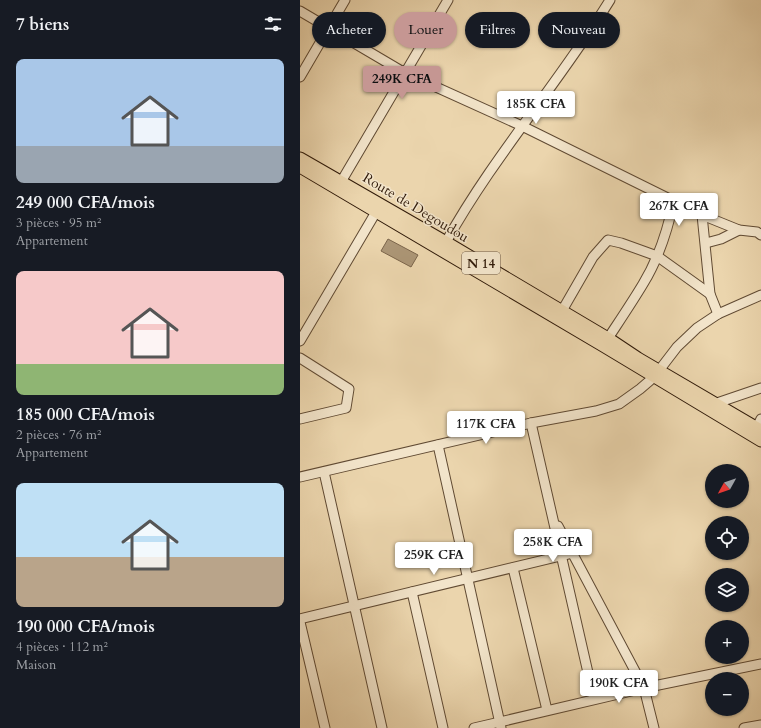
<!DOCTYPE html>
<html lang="fr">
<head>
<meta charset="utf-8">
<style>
	:root { --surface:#171b24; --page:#242831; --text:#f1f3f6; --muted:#9ea1a6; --accent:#c59692 }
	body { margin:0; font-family:Cardo,serif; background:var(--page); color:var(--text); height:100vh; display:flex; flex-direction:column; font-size:15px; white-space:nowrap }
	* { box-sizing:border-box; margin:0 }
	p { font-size:13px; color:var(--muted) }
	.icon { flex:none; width:22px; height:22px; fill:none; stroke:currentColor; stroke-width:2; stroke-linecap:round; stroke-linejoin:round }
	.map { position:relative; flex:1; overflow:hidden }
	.details { display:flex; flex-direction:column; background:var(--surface); width:300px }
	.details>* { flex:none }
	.guide { position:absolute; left:12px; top:12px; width:380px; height:36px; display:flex; gap:8px }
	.needle { width:26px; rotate:230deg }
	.controls { position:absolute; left:405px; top:464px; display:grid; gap:8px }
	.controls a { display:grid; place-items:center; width:44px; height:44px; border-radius:50%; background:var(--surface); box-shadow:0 1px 3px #0004; font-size:20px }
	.price { position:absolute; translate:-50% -34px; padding:0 9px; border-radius:4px; background:#fff; color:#222; font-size:13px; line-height:26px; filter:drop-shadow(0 1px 2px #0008) }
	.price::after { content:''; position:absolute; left:50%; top:24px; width:12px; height:9px; margin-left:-6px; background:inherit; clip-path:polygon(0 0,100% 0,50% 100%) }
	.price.current { background:var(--accent); color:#111 }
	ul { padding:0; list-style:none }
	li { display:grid; align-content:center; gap:8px; height:212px; padding:0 16px }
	li span { display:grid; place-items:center; height:124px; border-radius:8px; color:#555 }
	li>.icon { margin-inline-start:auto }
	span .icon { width:72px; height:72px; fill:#fffc; stroke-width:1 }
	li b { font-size:17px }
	h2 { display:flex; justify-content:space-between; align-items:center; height:48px; padding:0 16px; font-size:17px }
	.pill { padding:0 14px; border-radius:18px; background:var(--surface); box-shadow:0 1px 3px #0004; font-size:14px; line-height:36px }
	.pill.current { background:var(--accent); color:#111 }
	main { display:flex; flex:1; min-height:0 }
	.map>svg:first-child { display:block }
	.water { fill:#ac9676; stroke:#7b654b }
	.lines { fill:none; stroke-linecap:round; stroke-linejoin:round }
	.minor-casing { stroke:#604a33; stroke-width:11 }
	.major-casing { stroke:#311b0a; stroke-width:13 }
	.minor { stroke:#f2e4ca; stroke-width:9 }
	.major { stroke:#ebd5ad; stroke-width:11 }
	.labels { text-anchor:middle; stroke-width:3; stroke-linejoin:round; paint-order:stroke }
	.shield { fill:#f2e4ca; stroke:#6b5744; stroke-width:1 }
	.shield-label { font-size:13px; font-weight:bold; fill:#311b0a }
	.street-label { font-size:14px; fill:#311b0a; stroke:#f2e4ca }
</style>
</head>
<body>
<main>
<section class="details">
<h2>7 biens<svg class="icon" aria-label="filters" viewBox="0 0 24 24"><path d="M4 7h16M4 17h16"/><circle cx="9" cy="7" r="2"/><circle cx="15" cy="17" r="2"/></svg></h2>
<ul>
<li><span style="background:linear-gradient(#a9c7e8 70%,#9aa5b1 0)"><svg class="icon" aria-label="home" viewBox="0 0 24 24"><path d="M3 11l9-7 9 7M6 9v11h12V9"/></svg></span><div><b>249 000 CFA/mois</b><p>3 pièces · 95 m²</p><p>Appartement</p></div></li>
<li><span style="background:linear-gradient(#f6c9c9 75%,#8fb573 0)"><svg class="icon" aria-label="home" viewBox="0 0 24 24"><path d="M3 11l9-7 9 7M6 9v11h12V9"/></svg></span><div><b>185 000 CFA/mois</b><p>2 pièces · 76 m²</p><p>Appartement</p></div></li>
<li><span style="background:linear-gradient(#bfe0f5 60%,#b9a48a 0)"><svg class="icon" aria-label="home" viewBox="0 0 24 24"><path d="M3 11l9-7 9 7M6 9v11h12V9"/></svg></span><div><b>190 000 CFA/mois</b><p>4 pièces · 112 m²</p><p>Maison</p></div></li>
</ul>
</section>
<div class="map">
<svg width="461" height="728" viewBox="0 0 461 728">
	<rect width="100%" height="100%" fill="#ebd5ad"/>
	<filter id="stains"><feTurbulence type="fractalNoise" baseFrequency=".005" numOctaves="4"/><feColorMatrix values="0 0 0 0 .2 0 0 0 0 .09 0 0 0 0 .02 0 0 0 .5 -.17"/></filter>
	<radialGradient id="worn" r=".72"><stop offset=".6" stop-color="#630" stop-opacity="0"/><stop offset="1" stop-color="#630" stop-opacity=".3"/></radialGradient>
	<polygon class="water" points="88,239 118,255 111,267 81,251"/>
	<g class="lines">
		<defs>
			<g id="minor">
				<polyline points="0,11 105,73 222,126 402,215 439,230 457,232 461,235"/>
				<polyline points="0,77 45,0"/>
				<polyline points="38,187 148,0"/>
				<polyline points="402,215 410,294 418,314"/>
				<path d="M 146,242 C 193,157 259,83 310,0"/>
				<polyline points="406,243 421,239 439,230"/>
				<polyline points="259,316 293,257 308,240 321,243 357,256 410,294"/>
				<polyline points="0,341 76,212"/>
				<path d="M 305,343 C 318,323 331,304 343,284 C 359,258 368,229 374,200"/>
				<polyline points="0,358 49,389 46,408 0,419"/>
				<polyline points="411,405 461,388"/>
				<polyline points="231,423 294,699"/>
				<polyline points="457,427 461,419"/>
				<polyline points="138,445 201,728"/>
				<polyline points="24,472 82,728"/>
				<polyline points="0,477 231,423 296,411 319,404 340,389 354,377 377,347 397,328 418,314 461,295"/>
				<polyline points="258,526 344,688 354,728"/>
				<polyline points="213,568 247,710"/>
				<polyline points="112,592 143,728"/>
				<polyline points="0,619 273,553"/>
				<polyline points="0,622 25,728"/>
				<polyline points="174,728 344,688 461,664"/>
				<polyline points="444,728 461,725"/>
			</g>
			<g id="major">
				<polyline points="0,158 146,242 308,338 338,358 461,430"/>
				<polyline points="0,167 303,346 461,441"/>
			</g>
		</defs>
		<use href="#minor" class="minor-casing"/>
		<use href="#major" class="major-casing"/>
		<use href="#minor" class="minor"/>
		<use href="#major" class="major"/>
	</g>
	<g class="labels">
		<rect class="shield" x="162" y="252" width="38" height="22" rx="3"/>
		<g class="shield-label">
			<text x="181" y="268">N 14</text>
		</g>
		<g class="street-label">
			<text transform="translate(116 207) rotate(31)" y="5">Route de Degoudou</text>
		</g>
	</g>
	<rect width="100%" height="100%" filter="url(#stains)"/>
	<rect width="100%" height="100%" fill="url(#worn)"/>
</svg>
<div class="controls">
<a><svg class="needle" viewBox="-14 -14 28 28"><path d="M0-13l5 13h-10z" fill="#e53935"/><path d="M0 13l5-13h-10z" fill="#9ea1a6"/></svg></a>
<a><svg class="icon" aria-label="locate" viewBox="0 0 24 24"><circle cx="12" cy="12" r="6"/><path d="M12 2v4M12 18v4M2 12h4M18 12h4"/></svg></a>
<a><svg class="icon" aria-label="layers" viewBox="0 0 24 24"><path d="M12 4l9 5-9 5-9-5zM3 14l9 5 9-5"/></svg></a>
<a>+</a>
<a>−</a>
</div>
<b class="price current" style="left:102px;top:100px">249K CFA</b>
<b class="price" style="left:236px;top:125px">185K CFA</b>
<b class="price" style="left:379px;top:227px">267K CFA</b>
<b class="price" style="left:186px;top:445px">117K CFA</b>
<b class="price" style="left:253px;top:563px">258K CFA</b>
<b class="price" style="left:134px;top:576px">259K CFA</b>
<b class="price" style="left:319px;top:704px">190K CFA</b>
<div class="guide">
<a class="pill">Acheter</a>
<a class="pill current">Louer</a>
<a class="pill">Filtres</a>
<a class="pill">Nouveau</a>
</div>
</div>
</main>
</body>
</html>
